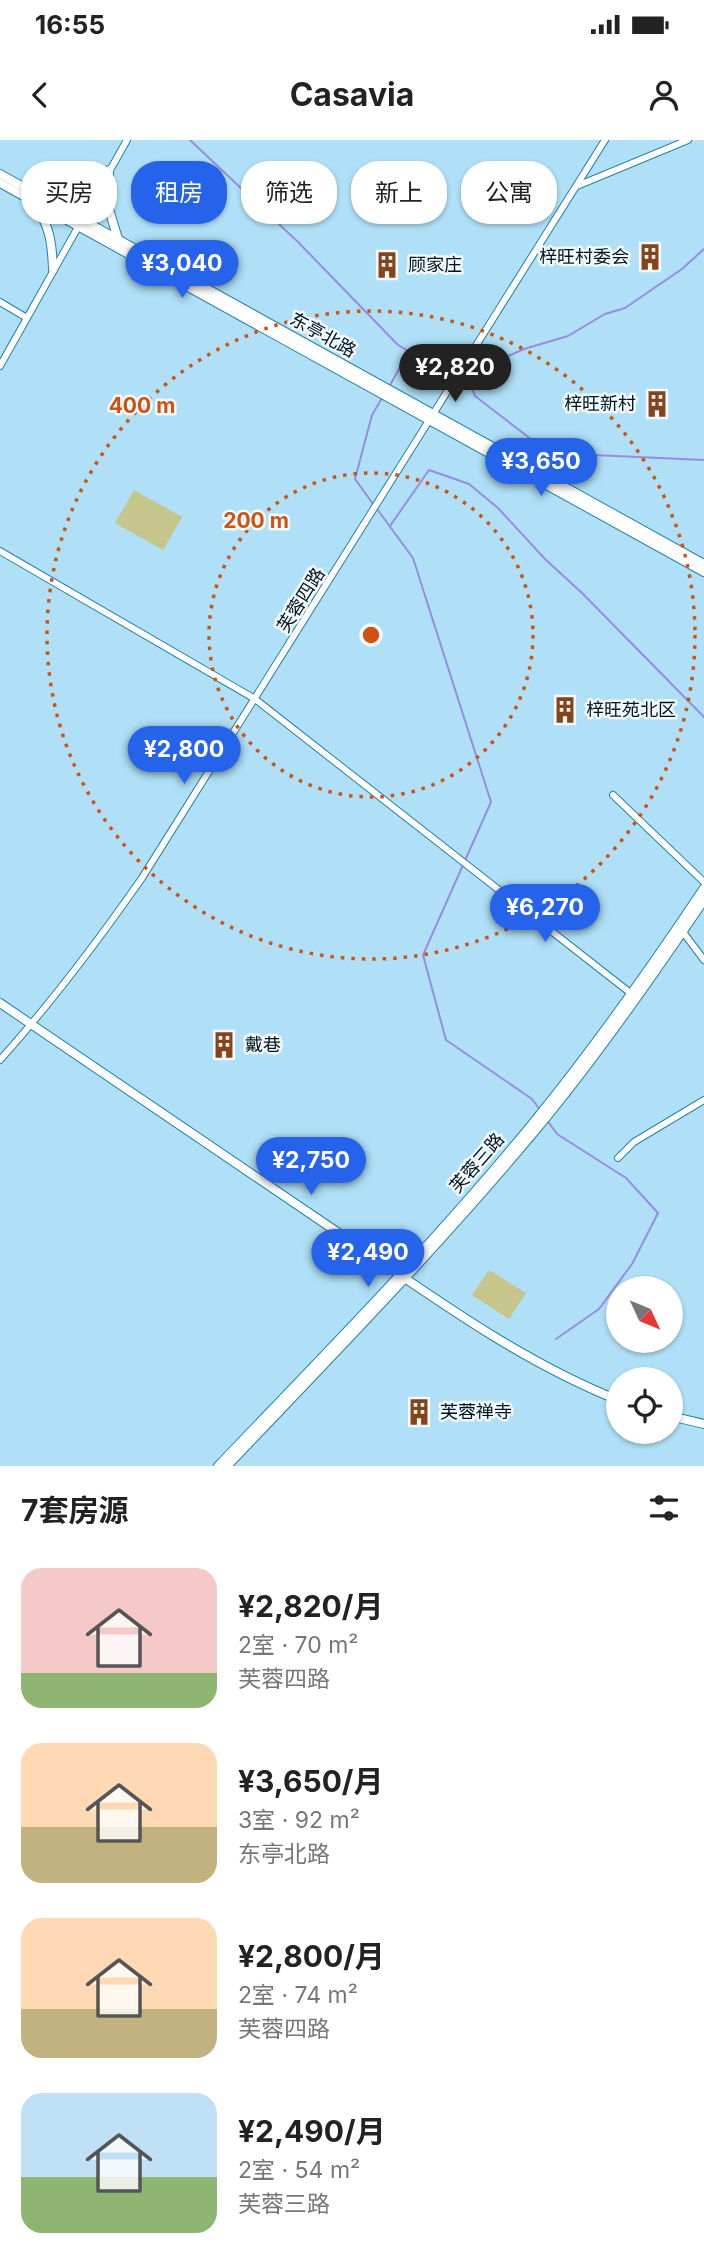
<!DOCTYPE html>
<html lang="zh">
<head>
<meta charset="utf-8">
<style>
	:root { --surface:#fff; --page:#f6f6f6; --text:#222; --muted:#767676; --accent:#2563eb }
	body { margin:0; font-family:Inter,"Noto Sans SC",sans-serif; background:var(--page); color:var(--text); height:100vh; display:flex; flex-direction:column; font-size:26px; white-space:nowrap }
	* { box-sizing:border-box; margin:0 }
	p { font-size:23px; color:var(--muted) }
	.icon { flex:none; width:38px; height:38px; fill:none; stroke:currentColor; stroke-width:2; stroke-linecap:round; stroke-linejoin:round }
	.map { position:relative; height:1326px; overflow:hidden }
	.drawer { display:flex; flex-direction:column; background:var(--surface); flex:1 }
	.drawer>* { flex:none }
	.top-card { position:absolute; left:21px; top:21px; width:663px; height:63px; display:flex; gap:14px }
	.needle { width:46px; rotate:134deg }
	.buttons { position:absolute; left:606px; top:1136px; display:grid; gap:14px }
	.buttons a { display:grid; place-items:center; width:77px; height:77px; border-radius:50%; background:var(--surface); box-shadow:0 2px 5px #0004; font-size:35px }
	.price { position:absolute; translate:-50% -60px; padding:0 16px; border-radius:24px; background:var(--accent); color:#fff; font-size:23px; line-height:46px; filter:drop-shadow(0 2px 4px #0008) }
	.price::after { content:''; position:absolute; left:50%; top:42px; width:21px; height:16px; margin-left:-10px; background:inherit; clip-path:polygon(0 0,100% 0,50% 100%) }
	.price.current { background:#222; color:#fff }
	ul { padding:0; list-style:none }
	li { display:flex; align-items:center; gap:21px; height:175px; padding:0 21px }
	li span { display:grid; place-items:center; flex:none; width:196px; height:140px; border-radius:21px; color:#555 }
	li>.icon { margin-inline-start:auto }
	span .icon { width:84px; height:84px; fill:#fffc; stroke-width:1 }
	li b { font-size:30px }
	h2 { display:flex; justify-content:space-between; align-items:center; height:84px; padding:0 21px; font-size:30px }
	.pill { padding:0 24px; border-radius:28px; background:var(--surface); box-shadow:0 2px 5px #0004; font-size:24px; line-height:63px }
	.pill.current { background:var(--accent); color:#fff }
	.status { display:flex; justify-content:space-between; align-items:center; height:49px; padding:0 35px; background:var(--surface); direction:ltr }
	.status svg { height:19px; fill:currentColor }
	header { display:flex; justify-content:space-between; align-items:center; height:91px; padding:0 21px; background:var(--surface); font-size:32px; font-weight:700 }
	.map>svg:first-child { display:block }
	.green { fill:#c6c68c }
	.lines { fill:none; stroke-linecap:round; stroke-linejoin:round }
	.stream { stroke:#968ce0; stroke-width:2 }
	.minor-casing { stroke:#2482a5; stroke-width:8 }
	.major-casing { stroke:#2482a5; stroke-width:10 }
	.minor { stroke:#fff; stroke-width:6 }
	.major { stroke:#fff; stroke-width:8 }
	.ring { fill:none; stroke:#d1520e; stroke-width:3.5; stroke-dasharray:3.5 7 }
	.labels { text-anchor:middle; stroke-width:5; stroke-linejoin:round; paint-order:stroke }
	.poi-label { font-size:18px; fill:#00131d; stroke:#f2fafe; text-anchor:start }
	.street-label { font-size:18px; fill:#00131d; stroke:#f2fafe }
	.centre { fill:#d1520e; stroke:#f2fafe; stroke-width:3.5 }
	.ring-label { font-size:21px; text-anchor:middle; font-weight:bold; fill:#d1520e; stroke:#f2fafe; stroke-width:5; stroke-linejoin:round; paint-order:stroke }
</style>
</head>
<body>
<div class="status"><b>16:55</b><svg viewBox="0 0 49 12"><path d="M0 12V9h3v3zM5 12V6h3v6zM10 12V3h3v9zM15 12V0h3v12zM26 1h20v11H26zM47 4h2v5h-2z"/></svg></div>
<header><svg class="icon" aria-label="back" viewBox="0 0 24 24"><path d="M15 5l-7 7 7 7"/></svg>Casavia<svg class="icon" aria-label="person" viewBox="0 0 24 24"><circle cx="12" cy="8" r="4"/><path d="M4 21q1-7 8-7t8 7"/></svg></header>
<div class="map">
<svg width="704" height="1326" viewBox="0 0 704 1326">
	<rect width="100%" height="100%" fill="#afe0f7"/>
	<g class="green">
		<polygon points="134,350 182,377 163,410 115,383"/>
		<polygon points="489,1130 526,1153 509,1179 472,1155"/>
	</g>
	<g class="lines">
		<g class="stream">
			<polyline points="190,0 298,102 398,205 437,228 459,230"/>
			<polyline points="465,231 474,232 471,246 475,256 549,313 704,320"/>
			<polyline points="475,231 524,209 568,196 605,174 625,168 682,129 704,109"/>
			<polyline points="389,247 409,211"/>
			<polyline points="373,364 355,339 372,275 382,258"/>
			<polyline points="377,369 413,418 491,662 423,815 446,900 532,959 540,970"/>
			<polyline points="390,386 429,330 469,344 498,368 545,419 582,453 704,577"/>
			<polyline points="547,980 557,994 626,1038 658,1073 632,1124 599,1169 556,1199"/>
		</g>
		<defs>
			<g id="minor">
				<polyline points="577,46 688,0"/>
				<polyline points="0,162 27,178"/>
				<polyline points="0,226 127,0"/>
				<polyline points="0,411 255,559 633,855"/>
				<polyline points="613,655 704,742"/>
				<polyline points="683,792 704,820"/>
				<path d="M 0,920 C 52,862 98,801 142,738 L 605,0"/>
				<polyline points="618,1018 634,1002 704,960"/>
			</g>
			<g id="major">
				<polyline points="109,31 108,66 118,99"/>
				<polyline points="0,34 704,424"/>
				<polyline points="0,43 704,432"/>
				<path d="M 43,54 C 70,59 89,47 109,30"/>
				<path d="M 34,65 C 50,84 52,104 53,129"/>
				<path d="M 0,863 C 116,941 231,1020 346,1098 C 433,1157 520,1221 618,1260"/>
				<polyline points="670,1276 704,1284"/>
				<path d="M 218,1326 C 325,1214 434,1104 533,983 C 594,908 650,829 704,748"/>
				<path d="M 227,1326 C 332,1216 438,1107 535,991 C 596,918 651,839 704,760"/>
			</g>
		</defs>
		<use href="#minor" class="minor-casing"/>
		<use href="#major" class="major-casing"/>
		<use href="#minor" class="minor"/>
		<use href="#major" class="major"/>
	</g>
	<g class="ring">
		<circle cx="371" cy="495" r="162"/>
		<circle cx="371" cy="495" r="324"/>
	</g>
	<defs>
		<symbol id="building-bare" viewBox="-9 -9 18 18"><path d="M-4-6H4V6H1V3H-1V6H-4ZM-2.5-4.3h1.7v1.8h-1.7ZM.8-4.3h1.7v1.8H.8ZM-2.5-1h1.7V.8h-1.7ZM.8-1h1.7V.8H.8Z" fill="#874319" stroke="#f2fafe" stroke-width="2.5" paint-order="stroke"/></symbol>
	</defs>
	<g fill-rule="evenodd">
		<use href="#building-bare" x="631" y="98" width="38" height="38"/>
		<use href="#building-bare" x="368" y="106" width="38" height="38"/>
		<use href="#building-bare" x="638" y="245" width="38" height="38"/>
		<use href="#building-bare" x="546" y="551" width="38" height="38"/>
		<use href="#building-bare" x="205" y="886" width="38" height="38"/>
		<use href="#building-bare" x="400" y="1253" width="38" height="38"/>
	</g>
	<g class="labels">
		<g class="poi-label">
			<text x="629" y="123" text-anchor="end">梓旺村委会</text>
			<text x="408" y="131">顾家庄</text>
			<text x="636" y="270" text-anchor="end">梓旺新村</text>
			<text x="586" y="576">梓旺苑北区</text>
			<text x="245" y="911">戴巷</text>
			<text x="440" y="1278">芙蓉禅寺</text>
		</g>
		<g class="street-label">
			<text transform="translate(323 195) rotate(29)" y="6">东亭北路</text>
			<text transform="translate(301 460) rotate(-58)" y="6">芙蓉四路</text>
			<text transform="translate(477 1023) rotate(-49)" y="6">芙蓉三路</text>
		</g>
	</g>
	<circle cx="371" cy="495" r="10" class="centre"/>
	<g class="ring-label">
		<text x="142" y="273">400 m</text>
		<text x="256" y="388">200 m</text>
	</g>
</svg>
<div class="buttons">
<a><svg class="needle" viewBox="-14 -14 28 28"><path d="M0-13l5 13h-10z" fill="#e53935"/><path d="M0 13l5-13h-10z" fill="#767676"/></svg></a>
<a><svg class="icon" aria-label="locate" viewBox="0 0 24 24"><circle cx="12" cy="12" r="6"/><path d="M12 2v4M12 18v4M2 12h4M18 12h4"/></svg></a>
</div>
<b class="price" style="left:182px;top:160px">¥3,040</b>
<b class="price current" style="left:455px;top:264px">¥2,820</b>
<b class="price" style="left:541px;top:358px">¥3,650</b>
<b class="price" style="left:184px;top:646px">¥2,800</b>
<b class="price" style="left:545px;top:804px">¥6,270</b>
<b class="price" style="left:311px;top:1057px">¥2,750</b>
<b class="price" style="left:368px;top:1149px">¥2,490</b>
<div class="top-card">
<a class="pill">买房</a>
<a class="pill current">租房</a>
<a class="pill">筛选</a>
<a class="pill">新上</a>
<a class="pill">公寓</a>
</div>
</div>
<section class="drawer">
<h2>7套房源<svg class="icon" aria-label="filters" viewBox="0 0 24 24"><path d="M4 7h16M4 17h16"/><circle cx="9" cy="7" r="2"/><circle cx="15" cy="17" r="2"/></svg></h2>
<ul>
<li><span style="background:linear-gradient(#f6c9c9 75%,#8fb573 0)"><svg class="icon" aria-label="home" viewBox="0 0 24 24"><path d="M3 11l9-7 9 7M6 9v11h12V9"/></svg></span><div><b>¥2,820/月</b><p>2室 · 70 m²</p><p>芙蓉四路</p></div></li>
<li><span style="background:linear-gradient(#ffd9b3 60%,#c2b280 0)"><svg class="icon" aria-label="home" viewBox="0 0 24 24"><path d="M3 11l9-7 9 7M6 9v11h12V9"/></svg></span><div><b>¥3,650/月</b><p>3室 · 92 m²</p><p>东亭北路</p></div></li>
<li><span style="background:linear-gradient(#ffd9b3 65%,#c2b280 0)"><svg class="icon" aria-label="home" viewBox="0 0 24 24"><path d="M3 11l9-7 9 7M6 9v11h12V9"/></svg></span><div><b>¥2,800/月</b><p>2室 · 74 m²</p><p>芙蓉四路</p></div></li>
<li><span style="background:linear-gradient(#bfe0f5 60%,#8fb573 0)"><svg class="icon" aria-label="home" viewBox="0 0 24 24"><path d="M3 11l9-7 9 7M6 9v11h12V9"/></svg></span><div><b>¥2,490/月</b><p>2室 · 54 m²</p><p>芙蓉三路</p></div></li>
</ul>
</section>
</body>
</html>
